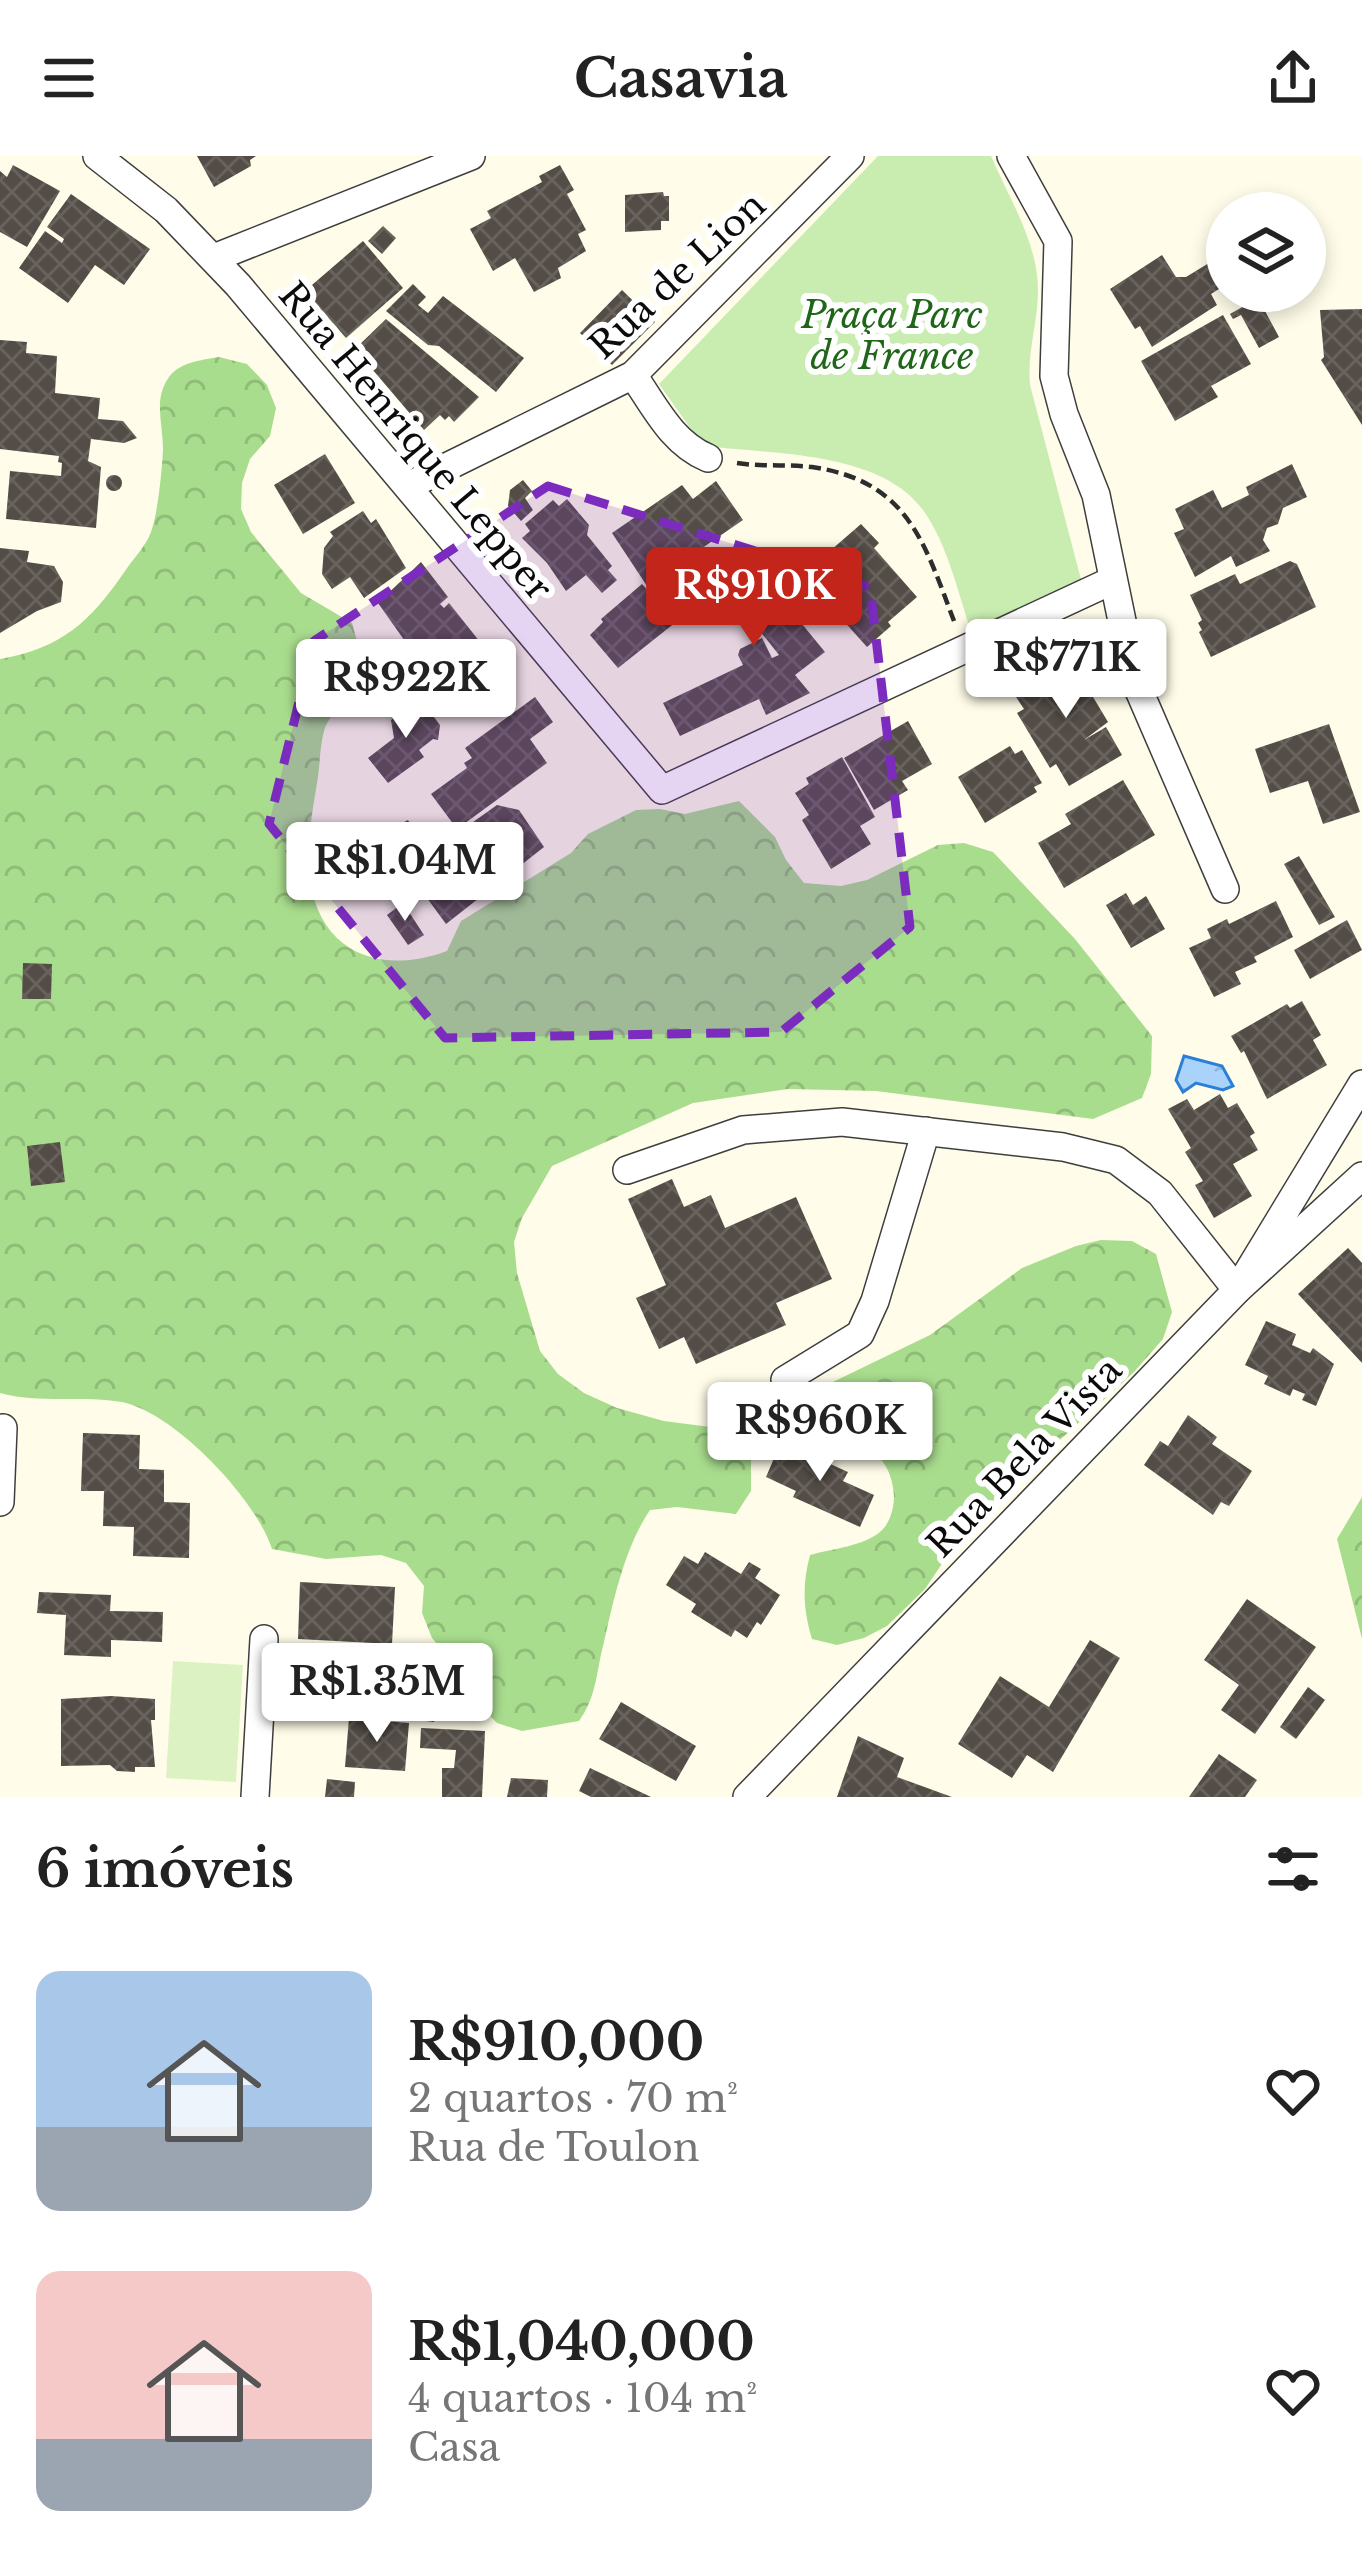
<!DOCTYPE html>
<html lang="pt">
<head>
<meta charset="utf-8">
<style>
	:root { --surface:#fff; --page:#f2f2f2; --text:#222; --muted:#767676; --accent:#c4251a }
	body { margin:0; font-family:"Libre Baskerville",serif; background:var(--page); color:var(--text); height:100vh; display:flex; flex-direction:column; font-size:45px; white-space:nowrap }
	* { box-sizing:border-box; margin:0 }
	p { font-size:39px; color:var(--muted) }
	.icon { flex:none; width:66px; height:66px; fill:none; stroke:currentColor; stroke-width:2; stroke-linecap:round; stroke-linejoin:round }
	.map { position:relative; height:1641px; overflow:hidden }
	.sheet { display:flex; flex-direction:column; background:var(--surface); flex:1 }
	.sheet>* { flex:none }
	.controls { position:absolute; left:1206px; top:36px; display:grid; gap:24px }
	.controls a { display:grid; place-items:center; width:120px; height:120px; border-radius:50%; background:var(--surface); box-shadow:0 6px 18px #0003; font-size:60px }
	.price { position:absolute; translate:-50% -102px; padding:0 27px; border-radius:12px; background:#fff; color:#222; font-size:39px; line-height:78px; filter:drop-shadow(0 3px 6px #0008) }
	.price::after { content:''; position:absolute; left:50%; top:72px; width:36px; height:27px; margin-left:-18px; background:inherit; clip-path:polygon(0 0,100% 0,50% 100%) }
	.price.selected { background:var(--accent); color:#fff }
	ul { padding:0; list-style:none }
	li { display:flex; align-items:center; gap:36px; height:300px; padding:0 36px }
	li span { display:grid; place-items:center; flex:none; width:336px; height:240px; border-radius:24px; color:#555 }
	li>.icon { margin-inline-start:auto }
	span .icon { width:144px; height:144px; fill:#fffc; stroke-width:1 }
	li b { font-size:51px }
	h2 { display:flex; justify-content:space-between; align-items:center; height:144px; padding:0 36px; font-size:51px }
	header { display:flex; justify-content:space-between; align-items:center; height:156px; padding:0 36px; background:var(--surface); font-size:54px; font-weight:700 }
	.map>svg:first-child { display:block }
	.forest { fill:url(#forest-crowns) }
	.park { fill:#c9ecb0 }
	.pitch { fill:#ddf2c3 }
	.water { fill:url(#water-ripples); stroke:#2b80d6; stroke-width:3 }
	.building { fill:url(#building-cross-hatch) }
	.lines { fill:none; stroke-linecap:round; stroke-linejoin:round }
	.minor-casing { stroke:#3e3e3e; stroke-width:30 }
	.path { stroke:#2d2d2d; stroke-width:4.5; stroke-dasharray:12 6; stroke-linecap:butt }
	.minor { stroke:#fff; stroke-width:27 }
	.marked { fill:#7b2cbf; fill-opacity:0.2; stroke:#7b2cbf; stroke-width:9; stroke-dasharray:24 15; stroke-linejoin:round }
	.labels { text-anchor:middle; stroke-width:12; stroke-linejoin:round; paint-order:stroke }
	.street-label { font-size:36px; fill:#0b0b0b; stroke:#fff }
	.park-label { font-size:36px; font-style:italic; fill:#206618; stroke:#fff }
</style>
</head>
<body>
<header><svg class="icon" aria-label="menu" viewBox="0 0 24 24"><path d="M4 6h16M4 12h16M4 18h16"/></svg>Casavia<svg class="icon" aria-label="share" viewBox="0 0 24 24"><path d="M12 15V3M7 8l5-5 5 5M5 13v7h14v-7"/></svg></header>
<div class="map">
<svg width="1362" height="1641" viewBox="0 0 1362 1641">
	<defs>
		<pattern id="forest-crowns" width="20" height="18" patternUnits="userSpaceOnUse" patternTransform="scale(3)"><rect width="20" height="18" fill="#a9dd8e"/><path d="M2 6a3 3 0 1 1 6 0M12 15a3 3 0 1 1 6 0" fill="none" stroke="#90bc79"/></pattern>
		<pattern id="water-ripples" width="26" height="14" patternUnits="userSpaceOnUse" patternTransform="scale(3)"><rect width="26" height="14" fill="#a9d3fa"/><path d="M2 4q2-2 4 0t4 0M15 11q2-2 4 0t4 0" fill="none" stroke="#90b4d5"/></pattern>
		<pattern id="building-cross-hatch" width="8" height="8" patternUnits="userSpaceOnUse" patternTransform="scale(3)"><rect width="8" height="8" fill="#544d47"/><path d="M0 0l8 8M0 8l8-8" fill="none" stroke="#68625d"/></pattern>
	</defs>
	<rect width="100%" height="100%" fill="#fffde9"/>
	<g class="forest">
		<path d="M 219,201 L 247,208 L 267,229 L 276,252 L 270,280 L 250,303 L 242,327 L 241,353 L 251,376 L 301,437 L 352,467 C 357,485 363,502 358,521 C 353,542 329,556 324,575 C 320,590 320,606 318,621 C 313,652 307,683 309,713 C 314,794 377,821 447,795 L 461,765 L 571,697 L 588,678 L 636,654 L 660,653 L 685,658 L 739,645 L 775,681 L 786,704 L 804,727 L 841,730 L 867,724 L 938,689 L 964,687 L 993,696 L 1075,783 L 1152,880 L 1151,918 L 1142,942 L 1093,963 L 876,935 L 788,933 L 693,947 L 552,1010 L 522,1062 L 514,1086 L 517,1117 L 540,1195 L 558,1218 L 584,1237 L 617,1252 L 664,1265 L 718,1272 L 744,1269 L 930,1179 L 1022,1112 L 1076,1090 L 1101,1084 L 1132,1085 L 1156,1098 L 1172,1156 L 1163,1183 L 1134,1216 L 989,1349 L 956,1387 L 925,1433 L 887,1470 L 864,1482 L 837,1489 L 812,1483 C 803,1453 802,1429 810,1399 C 831,1393 865,1390 881,1375 C 890,1367 894,1352 894,1340 C 891,1270 801,1265 751,1282 L 751,1335 L 736,1358 L 677,1351 L 650,1354 C 625,1391 614,1442 604,1486 C 596,1516 597,1540 579,1565 L 522,1575 L 497,1567 L 476,1546 L 449,1502 L 432,1482 L 422,1457 L 424,1430 L 406,1407 L 381,1399 L 326,1403 L 272,1393 C 256,1343 175,1257 122,1246 C 82,1239 39,1248 0,1237 L 0,503 C 62,492 90,466 125,415 C 133,403 146,390 151,376 C 158,357 162,314 163,293 C 163,267 153,243 169,221 C 180,206 202,204 219,201 Z"/>
		<polygon points="1362,1341 1362,1483 1337,1383"/>
	</g>
	<path class="park" d="M 878,0 L 991,0 C 1009,42 1038,87 1038,134 C 1038,167 1027,195 1030,229 L 1083,431 L 974,484 C 959,442 949,390 923,354 C 882,297 778,298 715,291 L 698,283 L 659,228 Z"/>
	<polygon class="pitch" points="173,1505 243,1509 236,1626 166,1622"/>
	<polygon class="water" points="1184,900 1222,910 1233,930 1223,934 1196,927 1183,936 1176,924"/>
	<g class="building">
		<polygon points="197,0 256,0 250,4 251,10 214,31"/>
		<polygon points="13,9 60,35 27,91 0,76 0,15 7,21"/>
		<polygon points="560,9 574,34 567,38 586,74 578,78 586,95 558,112 561,122 534,136 515,102 493,115 470,73 491,62 487,55 542,26 539,20"/>
		<polygon points="663,36 664,40 669,40 669,65 661,65 661,74 625,76 625,39"/>
		<polygon points="71,38 150,93 124,129 95,109 68,147 19,112 45,75 62,87 64,83 47,71"/>
		<polygon points="383,70 396,82 382,98 368,85"/>
		<polygon points="363,85 403,132 346,182 305,135"/>
		<polygon points="1227,96 1227,128 1211,138 1217,149 1152,191 1140,170 1135,173 1110,133 1162,99 1176,121 1186,121"/>
		<polygon points="413,128 426,141 418,149 428,157 443,140 524,202 496,236 439,190 428,189 386,155"/>
		<polygon points="622,134 655,166 612,209 580,177"/>
		<polygon points="1258,142 1279,181 1259,192 1241,159 1233,163 1230,158"/>
		<polygon points="1362,153 1362,269 1321,204 1324,201 1320,154"/>
		<polygon points="1223,159 1251,208 1211,230 1218,241 1175,265 1141,205"/>
		<polygon points="386,163 479,241 454,266 449,260 445,264 440,259 424,274 355,193"/>
		<polygon points="0,184 27,186 26,197 57,200 55,237 100,242 98,263 123,265 137,282 124,287 91,283 88,305 101,311 96,372 6,363 10,315 61,320 62,307 58,306 59,300 0,293"/>
		<polygon points="325,298 355,347 303,378 274,329"/>
		<polygon points="1292,308 1307,341 1283,352 1278,368 1267,372 1263,384 1270,395 1236,411 1231,400 1195,421 1174,377 1184,373 1175,353 1213,334 1222,352 1249,339 1246,331"/>
		<circle cx="114" cy="327" r="8"/>
		<polygon points="523,324 532,335 525,342 533,354 521,365 508,350 510,334"/>
		<polygon points="716,325 743,364 647,430 612,377 682,329 693,343"/>
		<polygon points="567,343 589,369 587,379 612,410 608,414 617,424 602,437 586,419 566,435 547,407 522,382 530,375 525,368 553,344 559,350"/>
		<polygon points="363,355 371,367 376,363 406,412 364,442 350,421 332,433 322,418 324,392 333,380 330,376"/>
		<polygon points="861,368 879,387 874,392 917,441 888,466 891,470 867,491 841,462 847,456 829,437 824,441 801,415 813,403 816,407"/>
		<polygon points="0,392 29,395 27,406 54,410 63,426 61,446 37,455 0,477"/>
		<polygon points="725,394 731,402 742,394 765,423 778,413 815,457 802,468 825,496 795,519 810,537 766,559 759,543 680,580 663,547 743,509 738,499 740,493 762,482 772,502 779,499 707,408"/>
		<polygon points="1290,405 1297,408 1316,451 1211,501 1199,476 1202,474 1198,467 1202,464 1190,439 1235,418 1240,428"/>
		<polygon points="421,406 448,441 440,448 444,452 449,447 492,501 443,539 378,447"/>
		<polygon points="642,428 676,466 618,512 590,479 603,466 601,463"/>
		<polygon points="1065,494 1108,566 1084,584 1106,571 1122,599 1069,630 1056,608 1050,612 1017,557 1024,553 1016,541 1023,536 1020,532 1046,515 1042,508"/>
		<polygon points="535,541 553,566 530,583 547,607 457,673 431,638 467,612 464,607 472,602 465,592"/>
		<polygon points="420,543 440,569 438,584 433,583 419,594 424,601 388,627 368,602 394,582 391,564"/>
		<polygon points="908,565 932,608 902,625 908,634 874,654 844,602"/>
		<polygon points="1329,568 1360,656 1323,668 1308,625 1270,637 1255,593"/>
		<polygon points="1010,590 1015,598 1022,594 1042,627 1034,631 1037,636 985,667 958,621"/>
		<polygon points="842,601 875,661 860,670 871,688 831,713 802,664 809,659 795,637 809,628 806,622"/>
		<polygon points="1123,624 1155,679 1064,732 1038,687 1071,668 1065,658"/>
		<polygon points="497,649 519,654 544,691 446,768 413,723 425,714 432,715 440,709 441,702 475,683 466,671"/>
		<polygon points="408,664 424,691 388,710 372,683"/>
		<polygon points="1299,700 1335,761 1319,769 1284,708"/>
		<polygon points="1126,737 1133,749 1146,740 1165,773 1131,792 1106,749"/>
		<polygon points="1276,745 1293,781 1254,801 1257,806 1235,816 1241,828 1214,841 1189,792 1211,782 1207,773 1227,763 1229,768"/>
		<polygon points="403,747 424,779 408,789 387,759"/>
		<polygon points="1347,764 1362,794 1310,823 1294,794"/>
		<polygon points="23,807 52,808 51,843 22,843"/>
		<polygon points="1302,845 1321,879 1313,884 1327,909 1267,943 1244,895 1241,897 1231,880 1287,848 1290,852"/>
		<polygon points="1220,938 1228,952 1237,947 1255,977 1250,980 1258,994 1233,1008 1252,1040 1214,1062 1195,1029 1203,1025 1185,996 1191,992 1168,953 1187,943 1194,954"/>
		<polygon points="60,986 65,1026 31,1030 27,990"/>
		<polygon points="672,1023 684,1051 711,1039 725,1072 796,1041 832,1123 776,1147 786,1169 696,1208 684,1181 659,1193 636,1142 666,1129 628,1043"/>
		<polygon points="1348,1092 1362,1107 1362,1207 1298,1138"/>
		<polygon points="1266,1165 1296,1178 1292,1189 1310,1197 1313,1192 1334,1208 1316,1250 1302,1244 1305,1238 1293,1233 1290,1240 1264,1228 1268,1220 1245,1209"/>
		<polygon points="1188,1259 1217,1281 1212,1288 1252,1315 1229,1350 1221,1346 1213,1359 1144,1309 1160,1285 1168,1290"/>
		<polygon points="83,1277 140,1279 139,1313 164,1314 164,1346 190,1347 189,1402 133,1400 134,1371 103,1370 104,1335 81,1335"/>
		<polygon points="781,1286 848,1316 843,1325 874,1339 860,1371 793,1341 796,1335 766,1321"/>
		<polygon points="705,1396 741,1418 749,1406 761,1413 755,1422 780,1439 761,1469 757,1466 747,1482 735,1474 731,1481 691,1456 696,1448 666,1429 684,1400 698,1408"/>
		<polygon points="300,1426 395,1431 392,1488 298,1483"/>
		<polygon points="39,1436 111,1439 110,1455 163,1456 162,1486 111,1484 111,1501 64,1499 66,1459 37,1457"/>
		<polygon points="1247,1443 1316,1491 1255,1578 1221,1554 1239,1529 1204,1504"/>
		<polygon points="1090,1484 1120,1502 1053,1616 1027,1599 1012,1622 958,1588 1000,1520 1049,1551"/>
		<polygon points="308,1489 332,1490 331,1501 376,1505 372,1550 299,1547 300,1510 307,1512"/>
		<polygon points="386,1528 437,1533 434,1566 419,1564 419,1556 384,1553"/>
		<polygon points="1308,1531 1325,1544 1296,1583 1280,1571"/>
		<polygon points="111,1540 155,1543 155,1564 151,1564 155,1611 135,1611 135,1616 117,1615 110,1609 61,1610 61,1543"/>
		<polygon points="621,1546 696,1590 676,1625 599,1583"/>
		<polygon points="349,1562 409,1567 405,1615 345,1611"/>
		<polygon points="421,1572 485,1575 482,1641 442,1641 442,1612 454,1612 456,1594 420,1592"/>
		<polygon points="858,1580 904,1602 897,1621 952,1641 837,1641"/>
		<polygon points="1219,1598 1257,1624 1245,1641 1189,1641"/>
		<polygon points="590,1612 651,1641 591,1641 579,1635"/>
		<polygon points="511,1622 548,1624 547,1641 507,1641"/>
		<polygon points="327,1623 355,1626 354,1641 325,1641"/>
	</g>
	<g class="lines">
		<defs>
			<g id="minor">
				<polyline points="97,0 166,54 238,129 662,634 1111,425"/>
				<polyline points="1011,0 1058,85 1054,220 1064,258 1096,339 1134,523 1225,733"/>
				<polyline points="214,102 471,0"/>
				<path d="M 633,219 C 655,251 672,287 708,302"/>
				<polyline points="408,330 633,219 850,0"/>
				<polyline points="627,1014 743,974 842,966 1063,991 1116,1004 1160,1037 1237,1134 1362,928"/>
				<polyline points="785,1224 860,1178 875,1145 926,975"/>
				<polyline points="0,1346 3,1272"/>
				<polyline points="255,1641 264,1483"/>
				<polyline points="747,1641 1237,1134 1362,1020"/>
			</g>
		</defs>
		<use href="#minor" class="minor-casing"/>
		<path class="path" d="M 737,307 C 762,311 787,308 812,311 C 908,325 924,386 954,465"/>
		<use href="#minor" class="minor"/>
	</g>
	<path class="marked" d="M 548,330 L 870,431 L 910,771 L 781,876 L 445,882 L 269,668 L 314,485 Z"/>
	<g class="labels">
		<g class="street-label">
			<text transform="translate(677 119) rotate(-43)" y="13">Rua de Lion</text>
			<text transform="translate(416 285) rotate(50)" y="13">Rua Henrique Lepper</text>
			<text transform="translate(1024 1301) rotate(-46)" y="13">Rua Bela Vista</text>
		</g>
		<g class="park-label">
			<text x="892" y="172">Praça Parc<tspan x="892" dy="41">de France</tspan></text>
		</g>
	</g>
</svg>
<div class="controls">
<a><svg class="icon" aria-label="layers" viewBox="0 0 24 24"><path d="M12 4l9 5-9 5-9-5zM3 14l9 5 9-5"/></svg></a>
</div>
<b class="price selected" style="left:754px;top:493px">R$910K</b>
<b class="price" style="left:1066px;top:565px">R$771K</b>
<b class="price" style="left:406px;top:585px">R$922K</b>
<b class="price" style="left:405px;top:768px">R$1.04M</b>
<b class="price" style="left:820px;top:1328px">R$960K</b>
<b class="price" style="left:377px;top:1589px">R$1.35M</b>
</div>
<section class="sheet">
<h2>6 imóveis<svg class="icon" aria-label="filters" viewBox="0 0 24 24"><path d="M4 7h16M4 17h16"/><circle cx="9" cy="7" r="2"/><circle cx="15" cy="17" r="2"/></svg></h2>
<ul>
<li><span style="background:linear-gradient(#a9c7e8 65%,#9aa5b1 0)"><svg class="icon" aria-label="home" viewBox="0 0 24 24"><path d="M3 11l9-7 9 7M6 9v11h12V9"/></svg></span><div><b>R$910,000</b><p>2 quartos · 70 m²</p><p>Rua de Toulon</p></div><svg class="icon" aria-label="heart" viewBox="0 0 24 24"><path d="M12 20l-8-8c-3-5 5-10 8-4 3-6 11-1 8 4z"/></svg></li>
<li><span style="background:linear-gradient(#f6c9c9 70%,#9aa5b1 0)"><svg class="icon" aria-label="home" viewBox="0 0 24 24"><path d="M3 11l9-7 9 7M6 9v11h12V9"/></svg></span><div><b>R$1,040,000</b><p>4 quartos · 104 m²</p><p>Casa</p></div><svg class="icon" aria-label="heart" viewBox="0 0 24 24"><path d="M12 20l-8-8c-3-5 5-10 8-4 3-6 11-1 8 4z"/></svg></li>
</ul>
</section>
</body>
</html>
